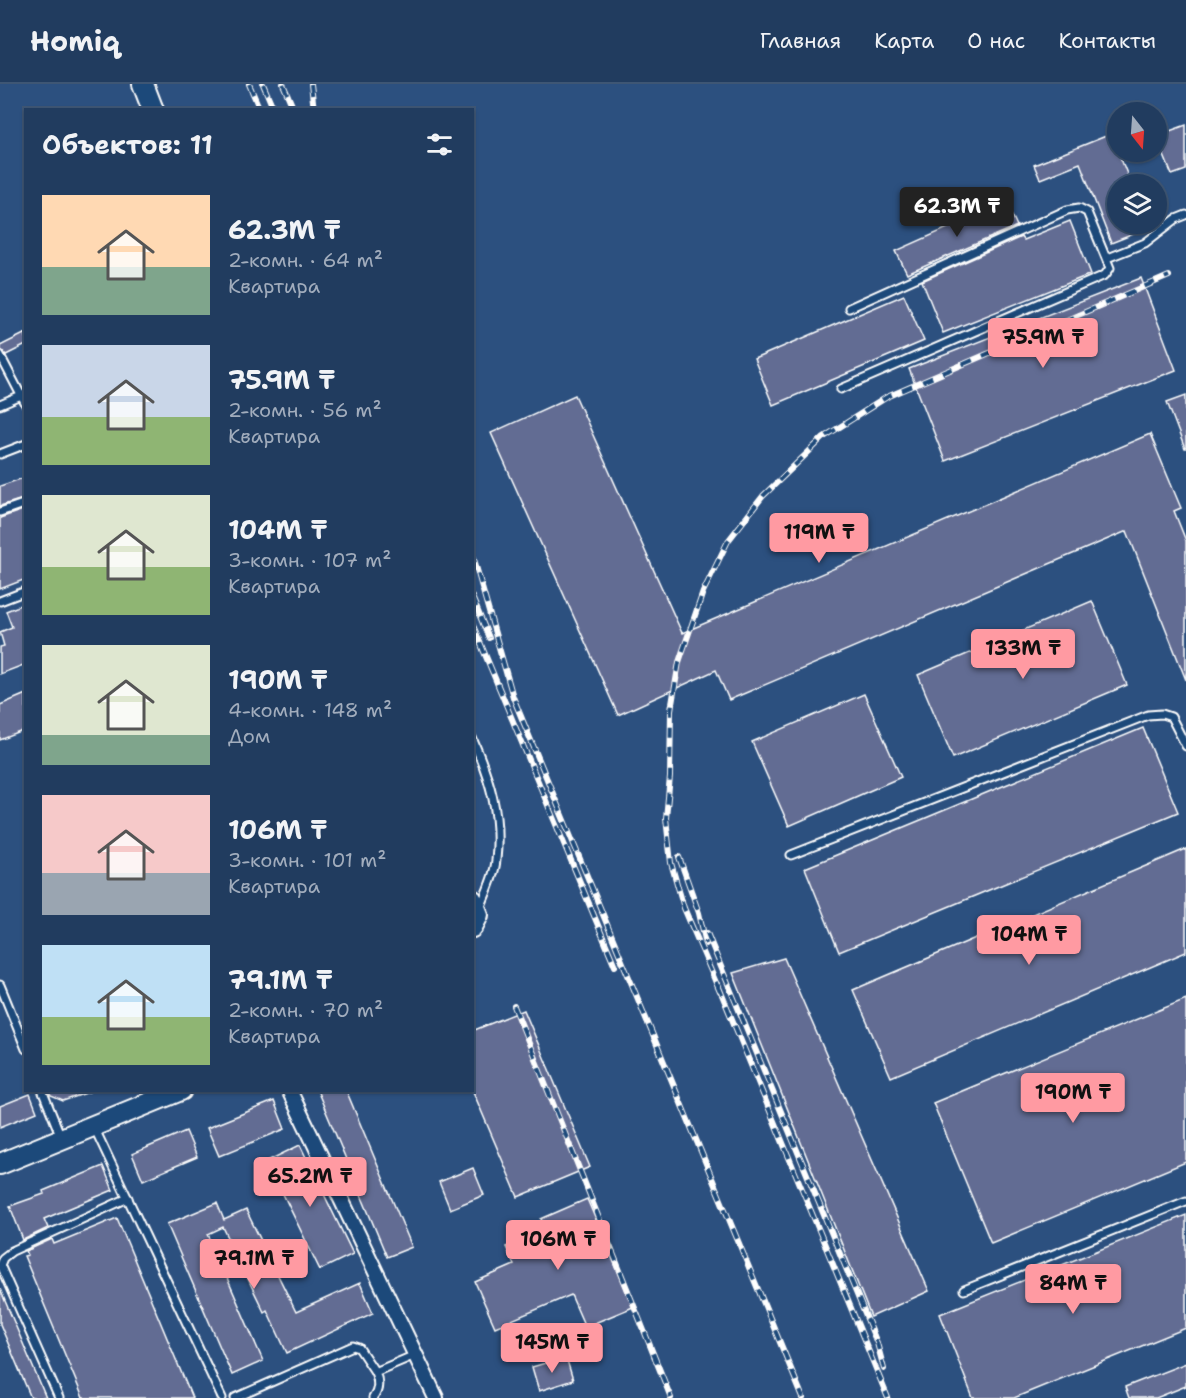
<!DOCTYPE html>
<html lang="ru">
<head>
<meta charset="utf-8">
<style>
	:root { --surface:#213c5f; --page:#2d4768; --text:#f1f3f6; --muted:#a2adbd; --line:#3e5674; --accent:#ff9aa2 }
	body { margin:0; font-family:"Shantell Sans",sans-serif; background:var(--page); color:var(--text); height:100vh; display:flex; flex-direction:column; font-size:22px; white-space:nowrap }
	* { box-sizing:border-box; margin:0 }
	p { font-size:20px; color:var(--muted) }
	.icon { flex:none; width:33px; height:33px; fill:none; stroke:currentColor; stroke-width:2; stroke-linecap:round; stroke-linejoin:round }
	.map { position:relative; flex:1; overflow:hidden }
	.panel { position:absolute; left:24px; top:24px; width:450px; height:984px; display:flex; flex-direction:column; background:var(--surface); border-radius:0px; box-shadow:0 2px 4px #0004,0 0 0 2px var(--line) }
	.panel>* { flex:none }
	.needle { width:39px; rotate:163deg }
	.tools { position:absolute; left:1107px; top:18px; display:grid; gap:12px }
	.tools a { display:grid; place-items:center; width:60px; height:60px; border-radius:50%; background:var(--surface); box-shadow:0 2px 4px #0004,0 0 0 2px var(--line); font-size:30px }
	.price { position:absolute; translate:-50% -51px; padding:0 14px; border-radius:6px; background:var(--accent); color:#111; font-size:20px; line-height:39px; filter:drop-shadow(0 2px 3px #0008) }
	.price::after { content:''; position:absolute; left:50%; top:36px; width:18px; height:14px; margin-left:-9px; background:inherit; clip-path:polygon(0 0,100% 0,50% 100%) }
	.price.selected { background:#222; color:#fff }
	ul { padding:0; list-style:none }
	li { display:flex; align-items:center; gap:18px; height:150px; padding:0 18px }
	li span { display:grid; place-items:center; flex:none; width:168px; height:120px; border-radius:0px; color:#555 }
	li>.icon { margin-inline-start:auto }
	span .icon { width:72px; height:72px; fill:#fffc; stroke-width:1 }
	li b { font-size:26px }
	h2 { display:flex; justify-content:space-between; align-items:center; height:72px; padding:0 18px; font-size:26px }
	header { display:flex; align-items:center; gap:36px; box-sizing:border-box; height:84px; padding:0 30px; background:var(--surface); border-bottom:2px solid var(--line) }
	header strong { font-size:28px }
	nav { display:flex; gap:33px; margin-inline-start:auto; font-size:21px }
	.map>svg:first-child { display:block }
	.building { fill:#626c93; stroke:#fff; stroke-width:1.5 }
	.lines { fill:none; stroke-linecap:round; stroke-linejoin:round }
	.lane-casing { stroke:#fff; stroke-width:11 }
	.street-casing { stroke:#fff; stroke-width:18 }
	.secondary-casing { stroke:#fff; stroke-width:24 }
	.lane { stroke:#1f4a7a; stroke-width:7 }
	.street { stroke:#1f4a7a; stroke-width:14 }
	.secondary { stroke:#1f4a7a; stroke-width:20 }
	.rail-casing { stroke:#fff; stroke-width:6 }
	.rail { stroke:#1f4a7a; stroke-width:4; stroke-dasharray:11; stroke-linecap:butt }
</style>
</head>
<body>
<header>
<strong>Homiq</strong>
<nav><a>Главная</a><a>Карта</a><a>О нас</a><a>Контакты</a></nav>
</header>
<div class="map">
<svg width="1186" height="1314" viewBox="0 0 1186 1314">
	<rect width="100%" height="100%" fill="#2c507f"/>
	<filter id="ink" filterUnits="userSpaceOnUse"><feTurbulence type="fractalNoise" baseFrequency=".0167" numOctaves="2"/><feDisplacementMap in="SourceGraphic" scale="12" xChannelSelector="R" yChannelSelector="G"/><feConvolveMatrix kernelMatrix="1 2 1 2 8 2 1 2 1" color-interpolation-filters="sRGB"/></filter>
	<g filter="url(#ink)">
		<g class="building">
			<polygon points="1186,41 1186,86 1172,91 1156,52"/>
			<polygon points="1111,50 1131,100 1118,100 1118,140 1159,140 1111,159 1080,79 1040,95 1034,81"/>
			<polygon points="1006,118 1017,142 907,190 896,167"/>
			<polygon points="1070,137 1091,190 943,249 922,197 1021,153 1023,156"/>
			<polygon points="1141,194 1176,286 945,377 909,285"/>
			<polygon points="904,211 924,257 773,321 754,275"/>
			<polygon points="26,249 26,261 6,271 0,265 0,262"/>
			<polygon points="575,311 682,549 1150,350 1181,424 1174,427 1186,457 1186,596 1127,447 729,616 716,586 618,631 491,349"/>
			<polygon points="1186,311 1186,365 1185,365 1167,318"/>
			<polygon points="26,393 26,414 0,422 0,402"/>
			<polygon points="26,425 26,495 0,505 0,434"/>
			<polygon points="1092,517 1127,601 953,674 918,591"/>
			<polygon points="26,519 26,580 0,590 0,563 4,562 0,548 12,543 6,527"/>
			<polygon points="26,610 26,646 0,656 0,621"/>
			<polygon points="864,610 901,693 789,742 752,658"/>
			<polygon points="1143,644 1178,728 839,868 805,784"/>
			<polygon points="1186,765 1186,868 891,993 853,906"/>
			<polygon points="784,874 929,1207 871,1233 733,889"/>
			<polygon points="1186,915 1186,1078 991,1159 933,1019"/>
			<polygon points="524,926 590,1083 518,1113 472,1005 472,947"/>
			<polygon points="48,1006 88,1006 89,1008 63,1017 51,1012"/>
			<polygon points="317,1006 346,1006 412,1163 387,1173"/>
			<polygon points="30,1010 37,1028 0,1043 0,1022"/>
			<polygon points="274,1017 285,1045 219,1072 207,1044"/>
			<polygon points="186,1047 197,1073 143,1096 132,1070"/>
			<polygon points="300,1061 353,1170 320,1186 267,1077"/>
			<polygon points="103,1082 113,1106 44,1135 48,1144 23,1156 10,1122 44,1110 43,1107"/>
			<polygon points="473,1084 484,1111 450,1125 439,1098"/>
			<polygon points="587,1115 633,1223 585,1243 571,1211 495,1243 475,1198 514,1181 506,1163 545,1146 541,1135"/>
			<polygon points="217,1119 224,1136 246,1126 296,1228 360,1199 373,1229 287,1269 267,1226 264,1228 223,1143 208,1150 263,1277 232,1291 167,1140"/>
			<polygon points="1186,1131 1186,1244 1014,1314 973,1314 940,1230"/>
			<polygon points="117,1134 192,1314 83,1314 24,1172 28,1171 26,1167 52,1155 54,1160"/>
			<polygon points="0,1205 46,1314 31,1314 0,1240"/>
			<polygon points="566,1273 573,1296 539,1307 532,1283"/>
			<polygon points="1186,1279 1186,1302 1156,1314 1129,1314 1125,1303"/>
		</g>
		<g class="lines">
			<defs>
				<g id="lane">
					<polyline points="1107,174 1145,159 1176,135 1186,131"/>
					<polyline points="0,271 26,321"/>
					<polyline points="841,305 1105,191 1110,184 1087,128 1079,124 1067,126 849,224"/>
					<polyline points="0,321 26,310"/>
					<polyline points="0,370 26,360"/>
					<polyline points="0,428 26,419"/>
					<polyline points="0,517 26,507"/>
					<path d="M 472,654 C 490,695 501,730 496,776 C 495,792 485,810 480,825"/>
					<polyline points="791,771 1148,631 1162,630 1171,633 1186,662"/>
					<polyline points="0,901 26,965"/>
					<polyline points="42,1006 61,1053"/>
					<polyline points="94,1043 222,1314"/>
					<polyline points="0,1181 3,1174 12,1167 128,1114"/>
					<polyline points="0,1181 59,1314"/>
					<polyline points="964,1206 1186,1117"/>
					<polyline points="235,1314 353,1262 359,1264 375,1288"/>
					<path d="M 373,1314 C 379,1306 379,1297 375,1288 L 415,1271"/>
				</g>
				<polyline id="street" points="289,1006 436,1314"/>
				<g id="secondary">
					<polyline points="143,0 153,26"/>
					<polyline points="472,816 478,831 472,843"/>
					<polyline points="0,1080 181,1006"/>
				</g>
			</defs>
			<use href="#lane" class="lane-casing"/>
			<use href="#street" class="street-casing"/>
			<use href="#secondary" class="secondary-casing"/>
			<use href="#lane" class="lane"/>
			<use href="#street" class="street"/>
			<use href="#secondary" class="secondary"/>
			<defs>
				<g id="rail">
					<polyline points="249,0 260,26"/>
					<polyline points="263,0 274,26"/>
					<polyline points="283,0 294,26"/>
					<polyline points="311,0 314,26"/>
					<polyline points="472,468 513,613 803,1314"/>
					<polyline points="472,513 489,554"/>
					<polyline points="472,539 615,882"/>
					<polyline points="679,773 699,829 706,860"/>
					<polyline points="707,849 877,1259 884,1285"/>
					<polyline points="718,901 888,1314"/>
					<polyline points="720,908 684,824 671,779 666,734 670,693 671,626 679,578 703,508 728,457 763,412 824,353 887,313 1169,192"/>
					<polyline points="514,922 671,1314"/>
				</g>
			</defs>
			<use href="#rail" class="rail-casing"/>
			<use href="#rail" class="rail"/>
		</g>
	</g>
</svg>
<div class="tools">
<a><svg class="needle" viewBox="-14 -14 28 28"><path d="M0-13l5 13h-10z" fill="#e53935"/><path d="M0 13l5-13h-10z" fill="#a2adbd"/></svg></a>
<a><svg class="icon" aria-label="layers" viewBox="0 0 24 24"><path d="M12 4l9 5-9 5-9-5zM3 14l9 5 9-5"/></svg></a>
</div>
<b class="price selected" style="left:957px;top:154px">62.3M ₸</b>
<b class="price" style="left:1043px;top:285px">75.9M ₸</b>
<b class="price" style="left:819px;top:480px">119M ₸</b>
<b class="price" style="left:1023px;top:596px">133M ₸</b>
<b class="price" style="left:1029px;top:882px">104M ₸</b>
<b class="price" style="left:1073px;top:1040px">190M ₸</b>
<b class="price" style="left:310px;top:1124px">65.2M ₸</b>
<b class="price" style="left:558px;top:1187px">106M ₸</b>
<b class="price" style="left:254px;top:1206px">79.1M ₸</b>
<b class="price" style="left:1073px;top:1231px">84M ₸</b>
<b class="price" style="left:552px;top:1290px">145M ₸</b>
<section class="panel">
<h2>Объектов: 11<svg class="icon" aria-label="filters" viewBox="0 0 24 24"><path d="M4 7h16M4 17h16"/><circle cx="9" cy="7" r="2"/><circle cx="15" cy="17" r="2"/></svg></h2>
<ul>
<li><span style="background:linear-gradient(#ffd9b3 60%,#7fa58c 0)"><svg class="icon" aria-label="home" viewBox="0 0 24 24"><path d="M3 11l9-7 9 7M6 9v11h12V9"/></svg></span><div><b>62.3M ₸</b><p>2-комн. · 64 m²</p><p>Квартира</p></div></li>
<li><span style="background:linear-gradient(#c9d6e8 60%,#8fb573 0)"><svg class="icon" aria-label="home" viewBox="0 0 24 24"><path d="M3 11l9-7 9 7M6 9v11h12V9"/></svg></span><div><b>75.9M ₸</b><p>2-комн. · 56 m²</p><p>Квартира</p></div></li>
<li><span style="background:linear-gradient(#dfe7d0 60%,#8fb573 0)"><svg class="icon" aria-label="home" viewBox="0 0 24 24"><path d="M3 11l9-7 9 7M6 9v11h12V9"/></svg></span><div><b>104M ₸</b><p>3-комн. · 107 m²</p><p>Квартира</p></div></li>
<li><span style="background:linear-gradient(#dfe7d0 75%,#7fa58c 0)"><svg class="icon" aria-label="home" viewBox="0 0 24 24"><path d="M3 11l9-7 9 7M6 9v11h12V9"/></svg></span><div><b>190M ₸</b><p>4-комн. · 148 m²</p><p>Дом</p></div></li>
<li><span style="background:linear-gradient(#f6c9c9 65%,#9aa5b1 0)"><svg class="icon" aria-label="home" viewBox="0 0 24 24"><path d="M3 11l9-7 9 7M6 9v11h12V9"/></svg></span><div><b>106M ₸</b><p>3-комн. · 101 m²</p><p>Квартира</p></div></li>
<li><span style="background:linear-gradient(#bfe0f5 60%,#8fb573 0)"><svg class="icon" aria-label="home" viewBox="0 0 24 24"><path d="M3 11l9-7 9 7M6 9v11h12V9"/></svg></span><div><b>79.1M ₸</b><p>2-комн. · 70 m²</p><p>Квартира</p></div></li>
</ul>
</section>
</div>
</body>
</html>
